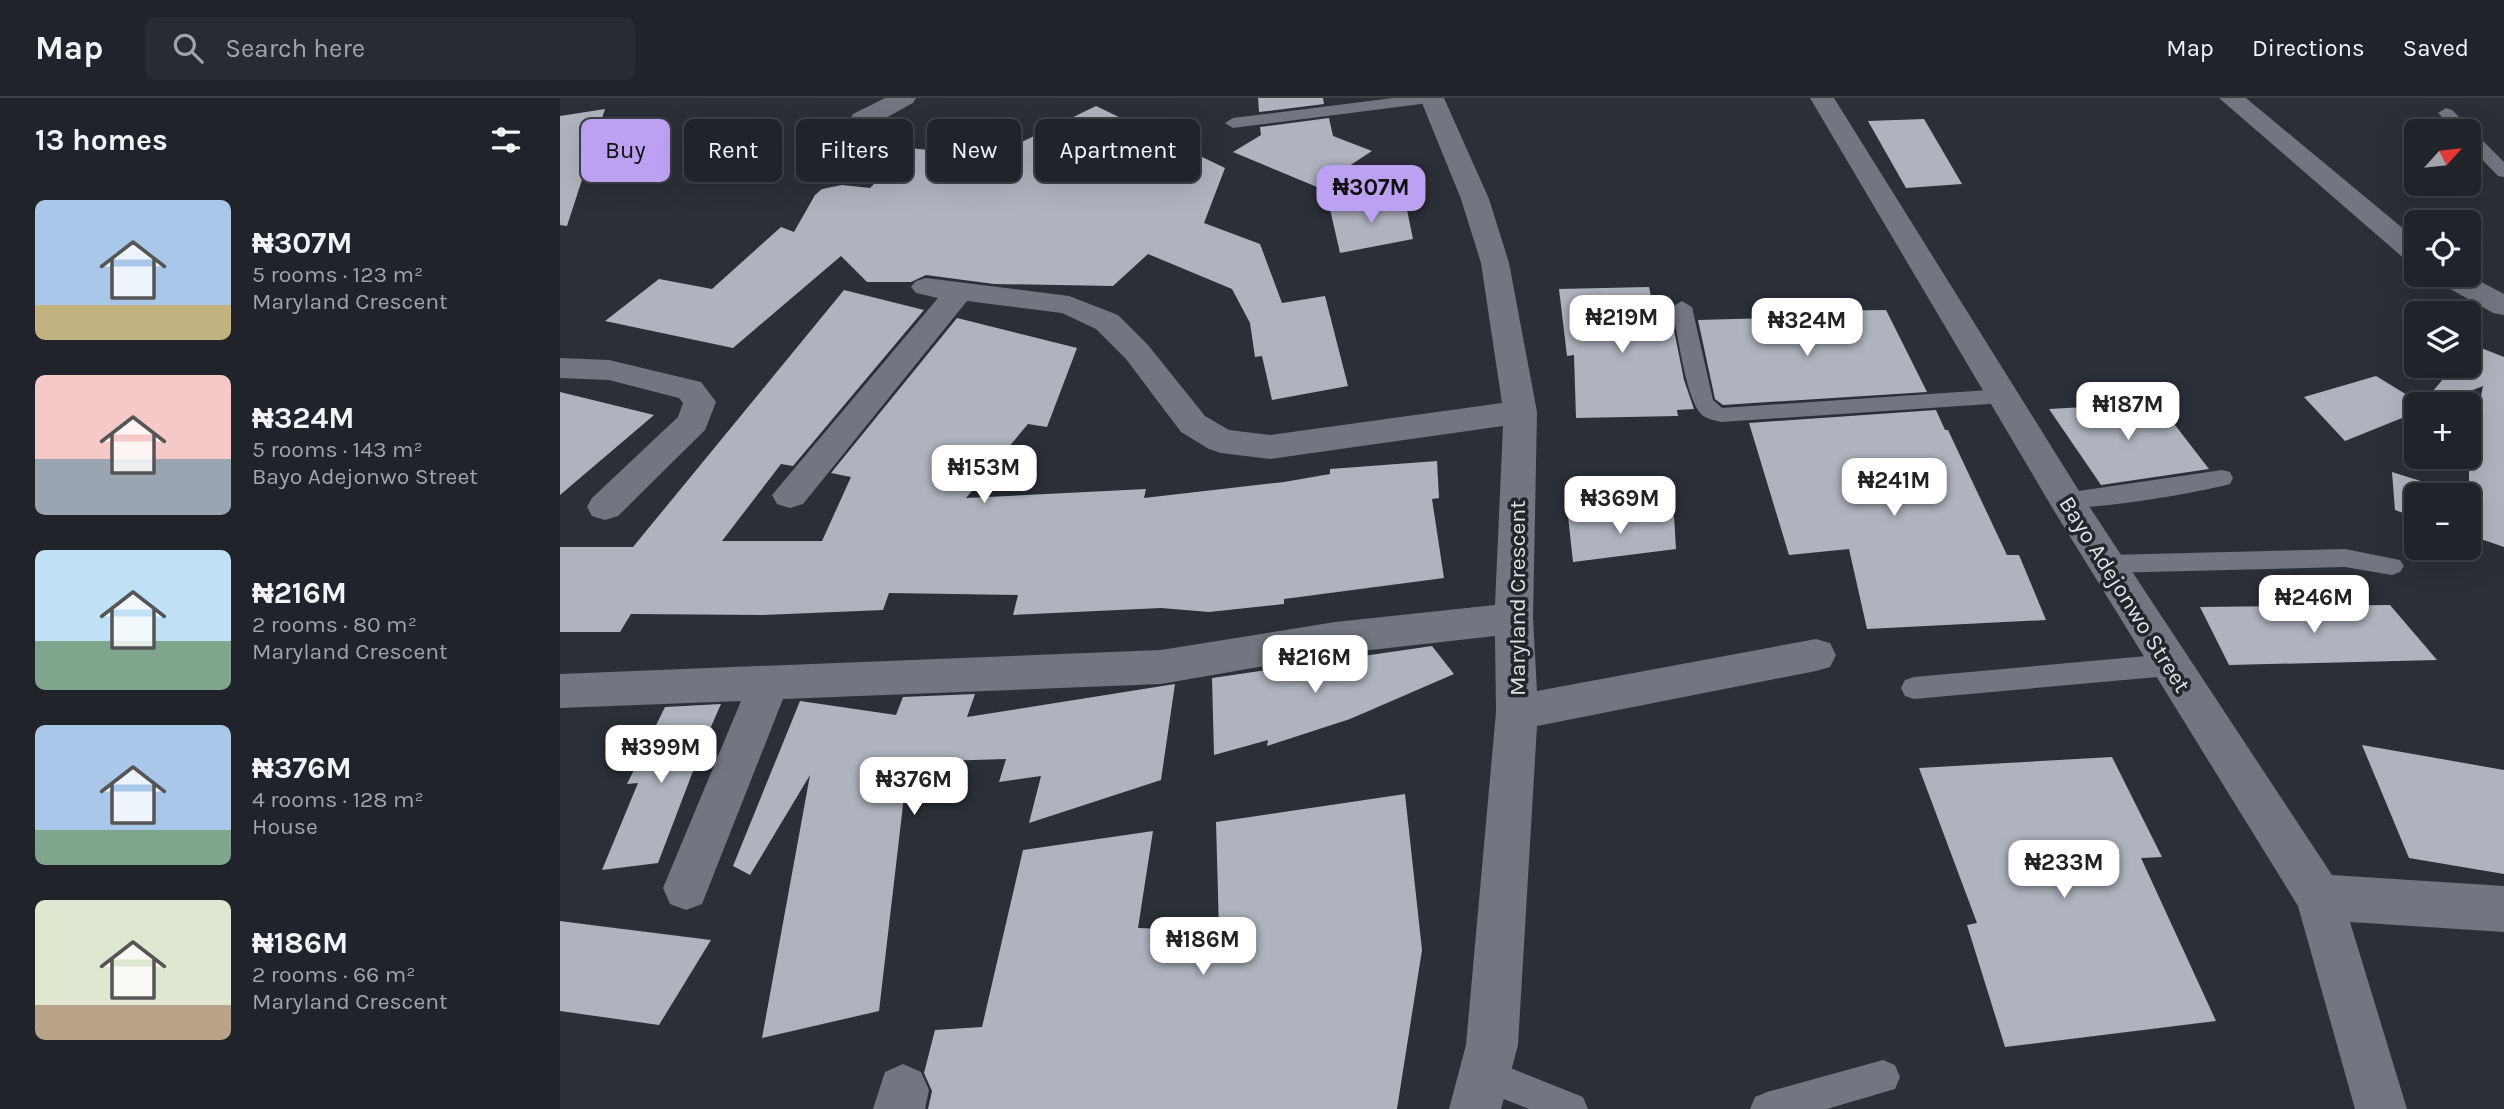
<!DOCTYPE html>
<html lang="en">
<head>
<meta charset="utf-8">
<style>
	:root { --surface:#20232a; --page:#282b32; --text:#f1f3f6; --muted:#a2a4a8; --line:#3d4047; --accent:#bca0f2 }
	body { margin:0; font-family:Karla,sans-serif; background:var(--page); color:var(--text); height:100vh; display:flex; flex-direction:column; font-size:26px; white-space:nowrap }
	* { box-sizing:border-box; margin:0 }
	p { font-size:23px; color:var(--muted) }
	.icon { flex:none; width:38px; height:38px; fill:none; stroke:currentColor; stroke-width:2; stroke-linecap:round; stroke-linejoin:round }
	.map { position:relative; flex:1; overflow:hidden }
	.drawer { display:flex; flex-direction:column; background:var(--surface); width:560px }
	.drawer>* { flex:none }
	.top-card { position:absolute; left:21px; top:21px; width:665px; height:63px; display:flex; gap:14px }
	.needle { width:46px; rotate:63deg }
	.buttons { position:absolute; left:1844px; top:21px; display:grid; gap:14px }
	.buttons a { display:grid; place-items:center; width:77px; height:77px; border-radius:10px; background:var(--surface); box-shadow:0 7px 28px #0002,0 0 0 2px var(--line); font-size:35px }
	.price { position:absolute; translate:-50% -60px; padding:0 16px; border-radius:14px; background:#fff; color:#222; font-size:23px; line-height:46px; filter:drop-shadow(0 2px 4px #0008) }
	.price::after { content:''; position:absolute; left:50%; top:42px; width:21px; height:16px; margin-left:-10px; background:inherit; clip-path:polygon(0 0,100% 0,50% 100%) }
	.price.current { background:var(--accent); color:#111 }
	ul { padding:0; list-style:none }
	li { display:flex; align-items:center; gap:21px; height:175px; padding:0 35px }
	li span { display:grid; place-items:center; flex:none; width:196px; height:140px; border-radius:10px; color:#555 }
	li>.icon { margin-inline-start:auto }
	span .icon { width:84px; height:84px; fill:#fffc; stroke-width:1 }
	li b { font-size:30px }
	h2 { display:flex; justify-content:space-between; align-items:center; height:84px; padding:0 35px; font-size:30px }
	.chip { padding:0 24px; border-radius:10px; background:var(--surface); box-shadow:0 7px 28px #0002,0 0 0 2px var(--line); font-size:24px; line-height:63px }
	.chip.current { background:var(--accent); color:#111 }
	header { display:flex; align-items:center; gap:42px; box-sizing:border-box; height:98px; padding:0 35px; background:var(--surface); border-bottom:2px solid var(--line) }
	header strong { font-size:33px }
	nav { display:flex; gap:38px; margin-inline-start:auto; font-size:24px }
	.search { width:490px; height:63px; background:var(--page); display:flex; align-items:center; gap:18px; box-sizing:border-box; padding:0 24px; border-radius:10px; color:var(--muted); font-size:26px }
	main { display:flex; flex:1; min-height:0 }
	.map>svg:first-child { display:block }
	.building { fill:#aeb3be }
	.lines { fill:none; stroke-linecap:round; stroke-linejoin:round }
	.lane { fill:#717680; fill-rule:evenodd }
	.street { fill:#717680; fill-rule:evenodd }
	.labels { text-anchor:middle; stroke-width:7; stroke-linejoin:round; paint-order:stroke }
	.street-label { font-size:23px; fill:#dee1e6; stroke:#21262e }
</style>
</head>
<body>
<header>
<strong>Map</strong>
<div class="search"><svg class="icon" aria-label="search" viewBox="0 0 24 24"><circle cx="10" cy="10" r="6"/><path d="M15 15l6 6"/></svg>Search here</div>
<nav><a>Map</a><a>Directions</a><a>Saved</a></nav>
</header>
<main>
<section class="drawer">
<h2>13 homes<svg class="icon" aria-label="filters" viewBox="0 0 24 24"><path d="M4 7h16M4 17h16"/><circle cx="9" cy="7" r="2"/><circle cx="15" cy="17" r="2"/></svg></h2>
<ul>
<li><span style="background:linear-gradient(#a9c7e8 75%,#c2b280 0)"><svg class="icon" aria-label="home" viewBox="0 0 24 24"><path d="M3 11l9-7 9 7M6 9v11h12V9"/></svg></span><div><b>₦307M</b><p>5 rooms · 123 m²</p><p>Maryland Crescent</p></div></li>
<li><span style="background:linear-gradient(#f6c9c9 60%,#9aa5b1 0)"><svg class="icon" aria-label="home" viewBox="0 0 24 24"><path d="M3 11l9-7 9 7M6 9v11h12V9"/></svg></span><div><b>₦324M</b><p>5 rooms · 143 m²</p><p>Bayo Adejonwo Street</p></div></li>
<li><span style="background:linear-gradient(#bfe0f5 65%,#7fa58c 0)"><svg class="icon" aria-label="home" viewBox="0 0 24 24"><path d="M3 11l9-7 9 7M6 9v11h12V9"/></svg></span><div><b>₦216M</b><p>2 rooms · 80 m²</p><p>Maryland Crescent</p></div></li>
<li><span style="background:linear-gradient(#a9c7e8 75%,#7fa58c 0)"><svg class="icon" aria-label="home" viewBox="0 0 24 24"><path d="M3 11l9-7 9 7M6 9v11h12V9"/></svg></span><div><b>₦376M</b><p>4 rooms · 128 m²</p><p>House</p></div></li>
<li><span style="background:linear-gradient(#dfe7d0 75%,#b9a48a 0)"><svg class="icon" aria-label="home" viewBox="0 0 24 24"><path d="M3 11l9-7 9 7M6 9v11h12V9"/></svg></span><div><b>₦186M</b><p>2 rooms · 66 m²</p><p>Maryland Crescent</p></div></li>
</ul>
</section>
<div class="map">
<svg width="1944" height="1011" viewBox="0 0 1944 1011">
	<rect width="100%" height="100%" fill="#2b2f38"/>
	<g class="building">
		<polygon points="698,0 763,0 764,6 699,14"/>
		<polygon points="536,8 665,70 644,125 700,146 722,205 765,198 788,288 712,302 702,258 695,259 690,225 672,191 588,156 553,188 434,186 366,177 351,184 307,184 281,158 173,250 45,223 99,181 152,191 221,129 234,134 255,97 262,91 282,87 310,90 350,50 431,59"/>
		<polygon points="45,11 7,128 0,127 0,18"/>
		<polygon points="769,20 773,38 812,53 757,89 673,54 701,37 700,29"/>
		<polygon points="1364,21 1402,86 1346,90 1308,23"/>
		<polygon points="845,102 853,141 780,155 770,111"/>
		<polygon points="1089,189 1096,223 1112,222 1124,282 1134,311 1117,312 1118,318 1016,320 1014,257 1007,258 999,191"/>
		<polygon points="284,192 364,212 233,368 221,366 162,443 262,443 291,379 271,375 397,220 517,250 487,329 468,326 406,400 586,391 584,400 724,384 770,376 770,371 877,363 879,400 872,401 884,480 724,501 724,506 649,514 601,510 453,517 458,497 329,495 323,512 203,517 71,516 60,534 0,534 0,449 73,449"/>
		<polygon points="1326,212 1367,294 1163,307 1155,301 1138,222 1247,219 1245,213"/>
		<polygon points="1911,246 1944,259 1944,449 1909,437 1909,361 1923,288 1877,306 1862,306 1894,268 1909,268"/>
		<polygon points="1816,278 1862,306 1857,306 1857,314 1785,343 1744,299"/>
		<polygon points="0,294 94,317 0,397"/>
		<polygon points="1598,305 1649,371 1541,387 1489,311"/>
		<polygon points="1376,312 1385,332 1388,332 1447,457 1459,457 1486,522 1307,531 1289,451 1229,457 1189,325"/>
		<polygon points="1832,374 1867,385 1904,397 1857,397 1857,420 1835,412"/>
		<polygon points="1008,418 1114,418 1116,451 1013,464"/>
		<polygon points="1830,507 1877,562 1669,567 1640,509"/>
		<polygon points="872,548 894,576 790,621 707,648 708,642 654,657 652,580"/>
		<polygon points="615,586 601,682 469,725 481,678 439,684 446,661 348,664 319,913 202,940 250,677 190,777 173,768 240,603 336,617 343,599 415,596 407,619"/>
		<polygon points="161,606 143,647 98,765 42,772 78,685 67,686 105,609"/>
		<polygon points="1802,647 1944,672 1944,776 1849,760"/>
		<polygon points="1552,659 1602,759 1581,760 1656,923 1445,949 1407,827 1417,825 1359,670"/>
		<polygon points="845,696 862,852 837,1011 368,1011 372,993 364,975 375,932 422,929 463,752 593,733 578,830 659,833 656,724"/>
		<polygon points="0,823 31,827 151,842 99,927 0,913"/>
	</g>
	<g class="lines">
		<g class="lane">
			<polygon points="833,0 877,0 869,5 673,30 665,25 673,20"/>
			<polygon points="1886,10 1892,12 1944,64 1944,79 1938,78 1909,48 1909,33 1896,33 1878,15"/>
			<path d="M 1122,203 L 1132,209 L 1153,302 L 1162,310 L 1444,291 L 1451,293 L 1454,298 L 1451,303 L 1444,305 L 1161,324 C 1154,322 1146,321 1141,316 C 1126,301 1117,232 1112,209 Z"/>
			<path d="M 1662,372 L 1670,374 L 1673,380 L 1670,386 C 1641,394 1523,415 1498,408 L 1495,402 L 1498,396 Z"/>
			<polygon points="1785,451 1840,462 1844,468 1840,474 1832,477 1785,469 1547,475 1539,472 1535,466 1539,460 1547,457"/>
			<polygon points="1609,556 1618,560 1622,567 1618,574 1609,578 1354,601 1345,598 1341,590 1345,582 1354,579"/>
			<polygon points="925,960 1023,999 1028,1011 969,1011 913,989 908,977 913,965"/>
			<polygon points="1323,962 1335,967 1340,979 1335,991 1267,1011 1190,1011 1195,999 1207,994"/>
		</g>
		<g class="street">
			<path d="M 325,0 L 356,0 L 353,5 C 335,14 313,31 293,26 L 290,21 L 293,16 Z"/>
			<polygon points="860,0 884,0 929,101 949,165 977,314 973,520 977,593 1256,541 1270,545 1276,557 1270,569 1256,573 977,628 958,947 941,1011 889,1011 906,947 936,614 935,538 775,556 601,586 223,601 142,806 126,812 110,806 103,790 181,603 0,610 0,576 601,552 775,524 935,507 943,328 710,361 661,355 649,351 621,334 566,261 536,231 502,215 407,203 243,406 230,410 217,406 212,397 378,200 356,195 351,189 356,183 366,180 509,198 558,217 588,247 645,318 669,332 710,337 942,305 921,165 901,101"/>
			<polygon points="1250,0 1274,0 1519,393 1772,777 1944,788 1944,834 1790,824 1847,1011 1795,1011 1738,808 1493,411"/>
			<polygon points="1659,0 1686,0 1857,142 1857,166 1847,163"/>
			<polygon points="1871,177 1908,177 1944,196 1944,217 1933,215 1876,183"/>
			<polygon points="0,260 49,262 141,284 156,304 145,332 58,418 45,422 32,418 27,409 32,400 118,319 123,305 119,300 49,282 0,280"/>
			<polygon points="343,966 361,974 369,992 365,1011 313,1011 325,974"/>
		</g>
	</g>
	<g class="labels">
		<g class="street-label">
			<text transform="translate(1565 496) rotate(58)" y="8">Bayo Adejonwo Street</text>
			<text transform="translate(957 500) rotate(-90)" y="8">Maryland Crescent</text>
		</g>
	</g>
</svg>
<div class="buttons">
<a><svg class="needle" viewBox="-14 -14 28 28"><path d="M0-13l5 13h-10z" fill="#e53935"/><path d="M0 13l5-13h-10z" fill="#a2a4a8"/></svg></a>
<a><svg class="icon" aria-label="locate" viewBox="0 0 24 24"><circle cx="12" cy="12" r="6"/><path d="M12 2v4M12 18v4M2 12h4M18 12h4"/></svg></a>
<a><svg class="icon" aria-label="layers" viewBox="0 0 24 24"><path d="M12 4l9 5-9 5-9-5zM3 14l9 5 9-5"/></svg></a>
<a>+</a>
<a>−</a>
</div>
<b class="price current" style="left:811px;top:127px">₦307M</b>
<b class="price" style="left:1062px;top:257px">₦219M</b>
<b class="price" style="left:1247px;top:260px">₦324M</b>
<b class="price" style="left:1568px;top:344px">₦187M</b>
<b class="price" style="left:424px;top:407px">₦153M</b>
<b class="price" style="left:1334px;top:420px">₦241M</b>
<b class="price" style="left:1060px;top:438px">₦369M</b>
<b class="price" style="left:1754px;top:537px">₦246M</b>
<b class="price" style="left:755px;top:597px">₦216M</b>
<b class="price" style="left:101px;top:687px">₦399M</b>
<b class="price" style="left:354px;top:719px">₦376M</b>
<b class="price" style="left:1504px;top:802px">₦233M</b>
<b class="price" style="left:643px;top:879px">₦186M</b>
<div class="top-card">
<a class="chip current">Buy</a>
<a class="chip">Rent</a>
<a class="chip">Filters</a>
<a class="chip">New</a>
<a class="chip">Apartment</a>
</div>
</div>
</main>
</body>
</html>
